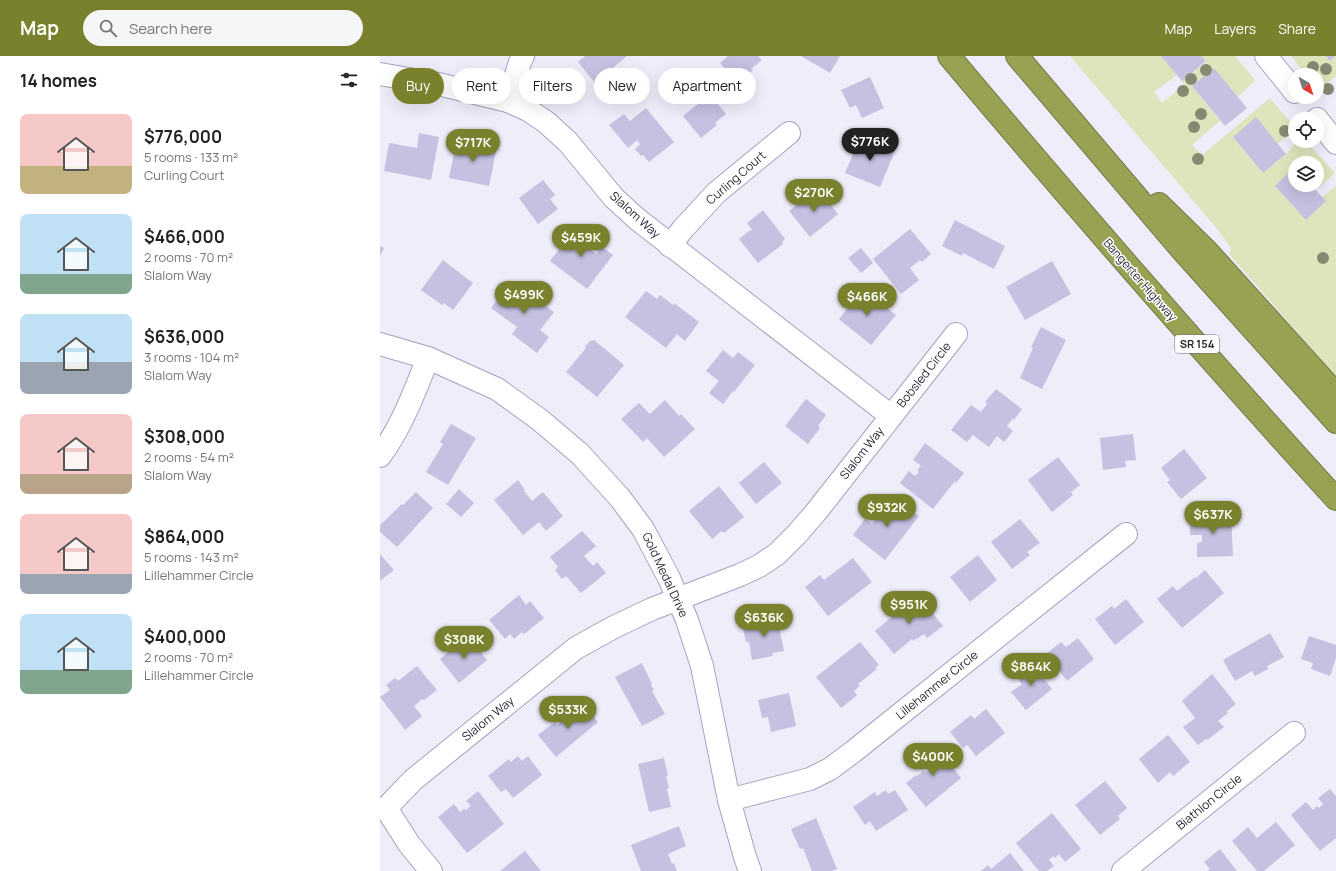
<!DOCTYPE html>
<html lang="en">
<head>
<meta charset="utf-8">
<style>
	:root { --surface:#fff; --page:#f6f6f6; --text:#222; --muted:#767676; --accent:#79812d }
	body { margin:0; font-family:Manrope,sans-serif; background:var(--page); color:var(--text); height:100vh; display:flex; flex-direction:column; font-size:15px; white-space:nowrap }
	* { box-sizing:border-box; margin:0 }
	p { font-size:13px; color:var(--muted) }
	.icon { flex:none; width:22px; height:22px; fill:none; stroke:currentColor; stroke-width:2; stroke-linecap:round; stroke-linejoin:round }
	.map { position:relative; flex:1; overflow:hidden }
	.side { display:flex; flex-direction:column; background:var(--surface); width:380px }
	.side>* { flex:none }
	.hud { position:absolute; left:12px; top:12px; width:380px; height:36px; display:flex; gap:8px }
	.needle { width:26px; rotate:141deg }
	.buttons { position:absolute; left:908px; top:12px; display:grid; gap:8px }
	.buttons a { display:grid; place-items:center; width:36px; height:36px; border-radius:50%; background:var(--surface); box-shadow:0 4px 16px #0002; font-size:20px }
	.price { position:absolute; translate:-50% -34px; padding:0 9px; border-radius:14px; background:var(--accent); color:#fff; font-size:13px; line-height:26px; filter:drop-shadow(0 1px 2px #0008) }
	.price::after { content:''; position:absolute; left:50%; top:24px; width:12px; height:9px; margin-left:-6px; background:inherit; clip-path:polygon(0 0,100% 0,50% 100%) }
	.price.on { background:#222; color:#fff }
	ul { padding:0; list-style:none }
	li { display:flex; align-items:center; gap:12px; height:100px; padding:0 20px }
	li span { display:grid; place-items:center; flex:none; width:112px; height:80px; border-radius:8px; color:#555 }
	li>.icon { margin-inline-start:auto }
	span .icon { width:48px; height:48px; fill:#fffc; stroke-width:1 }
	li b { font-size:17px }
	h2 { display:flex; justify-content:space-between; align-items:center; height:48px; padding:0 20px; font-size:17px }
	.tag { padding:0 14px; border-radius:18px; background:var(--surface); box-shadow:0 4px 16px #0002; font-size:14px; line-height:36px }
	.tag.on { background:var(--accent); color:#fff }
	header { display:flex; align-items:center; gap:24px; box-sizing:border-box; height:56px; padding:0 20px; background:var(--accent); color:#fff }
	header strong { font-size:19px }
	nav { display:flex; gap:22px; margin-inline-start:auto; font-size:14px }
	.search { width:280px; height:36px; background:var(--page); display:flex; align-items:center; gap:10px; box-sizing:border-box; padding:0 14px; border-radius:22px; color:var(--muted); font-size:15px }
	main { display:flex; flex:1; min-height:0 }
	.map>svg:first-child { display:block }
	.green { fill:#dee4bb }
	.building { fill:#c6c0e1 }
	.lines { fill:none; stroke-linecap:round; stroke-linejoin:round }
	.minor-casing { stroke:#a6a0c0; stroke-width:24 }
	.highway-casing { stroke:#727748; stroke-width:24 }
	.minor { stroke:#fff; stroke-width:22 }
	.highway { stroke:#99a253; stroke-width:22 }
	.tree { fill:#888972 }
	.labels { text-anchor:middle; stroke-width:3; stroke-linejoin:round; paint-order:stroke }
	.shield { fill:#fff; stroke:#6b6872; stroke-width:1 }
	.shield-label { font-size:11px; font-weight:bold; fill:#2b2835 }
	.street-label { font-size:12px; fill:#2b2835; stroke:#fff }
</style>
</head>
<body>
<header>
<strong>Map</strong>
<div class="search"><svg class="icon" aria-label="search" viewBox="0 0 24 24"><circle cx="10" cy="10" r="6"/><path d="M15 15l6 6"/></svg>Search here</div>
<nav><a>Map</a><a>Layers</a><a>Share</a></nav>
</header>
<main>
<section class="side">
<h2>14 homes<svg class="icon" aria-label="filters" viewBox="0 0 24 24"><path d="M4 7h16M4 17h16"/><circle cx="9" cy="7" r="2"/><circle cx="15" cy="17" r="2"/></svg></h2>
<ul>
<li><span style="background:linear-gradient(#f6c9c9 65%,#c2b280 0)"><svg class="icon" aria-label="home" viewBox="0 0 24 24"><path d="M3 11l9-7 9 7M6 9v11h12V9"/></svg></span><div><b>$776,000</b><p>5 rooms · 133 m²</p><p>Curling Court</p></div></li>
<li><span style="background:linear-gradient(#bfe0f5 75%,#7fa58c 0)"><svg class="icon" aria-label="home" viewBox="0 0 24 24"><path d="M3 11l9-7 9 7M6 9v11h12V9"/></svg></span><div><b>$466,000</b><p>2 rooms · 70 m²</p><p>Slalom Way</p></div></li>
<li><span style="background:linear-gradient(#bfe0f5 60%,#9aa5b1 0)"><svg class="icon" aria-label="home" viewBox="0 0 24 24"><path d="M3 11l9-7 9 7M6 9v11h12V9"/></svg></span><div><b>$636,000</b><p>3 rooms · 104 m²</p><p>Slalom Way</p></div></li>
<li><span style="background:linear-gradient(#f6c9c9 75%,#b9a48a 0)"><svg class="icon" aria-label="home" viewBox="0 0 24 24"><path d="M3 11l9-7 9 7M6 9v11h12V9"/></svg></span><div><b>$308,000</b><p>2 rooms · 54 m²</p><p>Slalom Way</p></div></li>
<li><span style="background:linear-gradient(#f6c9c9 75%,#9aa5b1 0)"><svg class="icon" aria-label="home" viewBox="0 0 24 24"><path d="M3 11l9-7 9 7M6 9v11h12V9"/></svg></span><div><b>$864,000</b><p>5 rooms · 143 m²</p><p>Lillehammer Circle</p></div></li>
<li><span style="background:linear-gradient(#bfe0f5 70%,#7fa58c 0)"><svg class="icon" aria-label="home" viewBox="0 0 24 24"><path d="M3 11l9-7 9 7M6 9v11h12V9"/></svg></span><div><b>$400,000</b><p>2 rooms · 70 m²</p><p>Lillehammer Circle</p></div></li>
</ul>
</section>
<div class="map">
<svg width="956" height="815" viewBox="0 0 956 815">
	<rect width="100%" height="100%" fill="#f0edfb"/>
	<g class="green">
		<polygon points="690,0 781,0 797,19 774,36 782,47 804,29 802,25 826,6 821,0 855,0 875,24 858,41 834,13 812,30 840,65 812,89 822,99 890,42 915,72 915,74 898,88 876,62 853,81 883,117 906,98 917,85 926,85 955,117 936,134 931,129 937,129 937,107 915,107 915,112 895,130 926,164 946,145 942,141 956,130 956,321 849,198 851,192 838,174"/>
		<polygon points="911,0 946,0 950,5 956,0 956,20 939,34 937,32 937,19 926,19"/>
	</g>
	<g class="building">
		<polygon points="205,0 247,0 215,27 198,6"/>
		<polygon points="348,0 378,0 382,4 371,13 373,14 357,27 340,7"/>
		<polygon points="421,0 460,0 450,17"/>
		<polygon points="781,0 821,0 826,5 802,25"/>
		<polygon points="946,0 955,0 950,5"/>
		<polygon points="834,12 867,52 845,70 812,30"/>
		<polygon points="490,21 504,52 482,62 476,49 470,52 461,34"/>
		<polygon points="330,38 346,58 335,67 337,69 321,82 303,60"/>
		<polygon points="266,52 294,86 269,106 263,99 261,100 255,93 260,88 257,84 248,92 229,69 244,58 250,65"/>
		<polygon points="876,61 906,98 883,117 853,81"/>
		<polygon points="39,77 59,81 51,124 4,115 9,87 37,92"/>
		<polygon points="480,82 515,95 500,131 465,117"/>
		<polygon points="90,85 117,91 109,130 69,122 76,86 89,89"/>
		<polygon points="915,111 915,129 931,129 946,145 926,164 895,130"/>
		<polygon points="163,124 175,139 170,143 178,153 158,168 139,142"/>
		<polygon points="440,135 458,158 430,181 409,155 425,142 427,144"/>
		<polygon points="383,154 405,183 402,186 403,188 378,207 359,183 369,175 372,174 367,167"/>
		<polygon points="575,164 625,190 614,213 583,197 582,200 562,190"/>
		<polygon points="199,168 215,180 208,189 213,192 211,194 216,198 222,191 233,199 207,233 170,205"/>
		<polygon points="530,173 551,198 542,206 540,204 530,212 539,224 521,238 493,203"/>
		<polygon points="0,190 4,192 0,200"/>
		<polygon points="481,192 493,207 481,217 468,202"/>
		<polygon points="63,204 93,227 73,254 64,247 62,249 41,234"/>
		<polygon points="672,205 691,238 645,264 626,231"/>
		<polygon points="132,225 174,256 160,274 169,281 157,297 132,278 137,271 111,252"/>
		<polygon points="483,233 516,259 491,289 459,263"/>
		<polygon points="266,235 277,243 280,239 293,249 294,247 319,266 305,285 297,278 286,292 245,261"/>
		<polygon points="661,271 686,284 662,333 640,322 653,292 651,291"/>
		<polygon points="214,284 244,309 217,341 186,316 206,292 205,290 210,285"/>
		<polygon points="343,294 353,302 358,296 375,309 354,336 353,335 343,348 329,337 339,325 326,315"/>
		<polygon points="616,333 642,353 634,364 633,362 627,370 633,375 624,386 617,380 609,391 593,379 587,386 571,374 591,349 601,356 607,348 605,346"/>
		<polygon points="426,343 446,359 438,370 440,372 428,388 405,370"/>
		<polygon points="285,344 299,360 301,358 315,373 284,401 267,382 263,386 241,363 259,347 270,358"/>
		<polygon points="71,368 96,382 68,429 46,416 63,388 60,386"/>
		<polygon points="753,378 756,404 745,405 746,411 723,414 720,382"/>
		<polygon points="545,387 584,417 576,427 575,425 553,453 520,427 529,415 535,420 539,416 537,414 541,410 533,404"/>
		<polygon points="804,393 827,422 801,443 787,426 790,424 781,412"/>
		<polygon points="678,401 700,429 691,436 693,439 672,456 648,424"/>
		<polygon points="384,406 402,427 376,448 359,427"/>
		<polygon points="138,424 145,434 144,435 152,445 163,436 183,460 166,475 159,466 143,479 114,444"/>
		<polygon points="339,430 364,461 344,477 342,475 332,483 309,455"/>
		<polygon points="79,433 94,447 81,461 66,448"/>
		<polygon points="36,436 53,452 17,491 0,476 0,469 22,448 23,449"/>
		<polygon points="513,441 539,460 505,504 473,479 485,463 492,468"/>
		<polygon points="851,458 853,500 817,501 817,487 822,486 822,479 810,479 810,459"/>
		<polygon points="640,463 660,487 647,496 650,499 632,513 611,486"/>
		<polygon points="202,475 216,490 204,500 213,510 217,506 226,517 201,537 186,520 182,523 175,514 178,511 170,501"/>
		<polygon points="0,498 14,514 0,525"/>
		<polygon points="598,499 617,524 590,546 570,521"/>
		<polygon points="473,502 492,526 448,560 425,531 440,519 444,524"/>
		<polygon points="825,514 844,537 802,572 777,543 793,530 797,535 815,521 816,522"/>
		<polygon points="139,539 146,549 150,545 164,562 144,578 142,576 134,583 130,578 125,583 109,564"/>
		<polygon points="538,539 563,570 547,582 544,578 537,583 537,582 533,585 532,583 514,598 495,575"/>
		<polygon points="746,543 764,566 735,589 715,563 732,550 734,553"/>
		<polygon points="397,561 404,595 392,597 393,600 372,604 369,586 366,586 362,568"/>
		<polygon points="890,577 904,601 887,610 888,613 875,620 872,615 855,625 843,604"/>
		<polygon points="88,580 107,604 79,627 60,603"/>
		<polygon points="929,580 956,589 956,602 950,620 931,613 933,607 921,603"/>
		<polygon points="698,582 714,603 687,625 666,598 681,586 686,591"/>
		<polygon points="480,586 499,609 495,612 497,613 478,628 480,630 474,635 477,639 461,652 436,621"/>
		<polygon points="262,607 272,628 271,629 274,634 272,635 285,658 262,670 235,621"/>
		<polygon points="652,608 672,633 646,654 631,636 642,628 636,620"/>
		<polygon points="37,610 57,634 44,644 42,643 34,650 42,660 25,674 0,641 10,634 6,629 15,622 18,625"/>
		<polygon points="832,618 856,648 847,655 848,657 838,665 844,671 827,684 826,683 818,689 803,671 815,662 802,645"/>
		<polygon points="409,637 416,670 391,676 388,661 382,662 378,644"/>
		<polygon points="203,648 218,666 176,701 158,679 175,666 177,669"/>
		<polygon points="606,653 625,677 596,700 587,689 583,692 570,676 591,659 594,663"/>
		<polygon points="788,679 810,706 793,720 790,716 778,727 759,703"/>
		<polygon points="555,689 581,722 546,751 526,727 536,719 537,720 544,715 546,717 549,714 539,702"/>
		<polygon points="138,700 142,705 148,700 162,719 133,742 126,733 121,736 108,720 129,703 131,706"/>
		<polygon points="284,702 288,720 286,720 289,732 287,733 291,751 269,756 258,708"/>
		<polygon points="725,725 747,752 738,760 740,763 720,779 695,749"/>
		<polygon points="950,733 956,740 956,782 940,795 911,759 926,746 933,754 937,750 939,752 943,748 938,742"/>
		<polygon points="506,734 508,738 515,734 528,754 496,775 490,765 485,769 473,751 495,736 497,740"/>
		<polygon points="98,735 124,768 87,797 58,761 74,748 80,756 84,753 86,754 91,750 86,745"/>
		<polygon points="672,757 701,793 685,806 679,798 675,802 673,800 669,804 674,810 667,815 659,815 636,787"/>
		<polygon points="436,762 457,813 452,815 432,815 423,792 420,793 411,773"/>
		<polygon points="896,766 915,789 884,815 877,815 852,785 868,771 877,782"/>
		<polygon points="299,770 306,790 288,798 292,808 294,807 297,815 261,815 251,789"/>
		<polygon points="840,793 857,815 827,815 830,813 824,806"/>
		<polygon points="145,795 161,815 120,815"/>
		<polygon points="630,797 644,815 601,815 608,809 611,813"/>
	</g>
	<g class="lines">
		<defs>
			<g id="minor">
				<polyline points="886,0 915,36"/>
				<polyline points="0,18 58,28 128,45 148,54 166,66 188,86 234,142 257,163 511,360"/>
				<polyline points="128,45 140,6 143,0"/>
				<polyline points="937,63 956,87"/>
				<polyline points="290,190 302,174 336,137 409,77"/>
				<polyline points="0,288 48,302 117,333 160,364 200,398 240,442 263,473 289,522 307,564 322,610 349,744 365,801 370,815"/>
				<path d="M 0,400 C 21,372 35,335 48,302"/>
				<polyline points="349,744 430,723 450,713 474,695 746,478"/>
				<polyline points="51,815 29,788 6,752 33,724 196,592 234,571 272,553 360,519 379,510 397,498 417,478 436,456 576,278"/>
				<polyline points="743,815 914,677"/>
			</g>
			<g id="highway">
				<path d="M 569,0 C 695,150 824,298 956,443"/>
				<polyline points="637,0 801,193 956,366"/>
				<polyline points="779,148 826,194 956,338"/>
			</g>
		</defs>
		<use href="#minor" class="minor-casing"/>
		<use href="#highway" class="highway-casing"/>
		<use href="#minor" class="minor"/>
		<use href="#highway" class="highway"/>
	</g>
	<g class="tree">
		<circle cx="933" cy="11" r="6"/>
		<circle cx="946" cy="13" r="6"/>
		<circle cx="826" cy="14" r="6"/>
		<circle cx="811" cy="23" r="6"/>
		<circle cx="948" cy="33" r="6"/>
		<circle cx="803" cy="35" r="6"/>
		<circle cx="821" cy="58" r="6"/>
		<circle cx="814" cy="71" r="6"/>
		<circle cx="905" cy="75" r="6"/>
		<circle cx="818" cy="103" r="6"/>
		<circle cx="943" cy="202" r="6"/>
	</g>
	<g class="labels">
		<rect class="shield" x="795" y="279" width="44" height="18" rx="3"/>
		<g class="shield-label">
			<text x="817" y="292">SR 154</text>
		</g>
		<g class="street-label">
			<text transform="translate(356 122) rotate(-41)" y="4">Curling Court</text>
			<text transform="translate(255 159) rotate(42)" y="4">Slalom Way</text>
			<text transform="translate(760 224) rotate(49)" y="4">Bangerter Highway</text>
			<text transform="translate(544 319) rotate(-52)" y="4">Bobsled Circle</text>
			<text transform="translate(482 397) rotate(-52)" y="4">Slalom Way</text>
			<text transform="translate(285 519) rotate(65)" y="4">Gold Medal Drive</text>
			<text transform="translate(557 629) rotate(-39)" y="4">Lillehammer Circle</text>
			<text transform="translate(108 663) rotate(-39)" y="4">Slalom Way</text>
			<text transform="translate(829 746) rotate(-39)" y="4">Biathlon Circle</text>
		</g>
	</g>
</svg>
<div class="buttons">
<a><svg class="needle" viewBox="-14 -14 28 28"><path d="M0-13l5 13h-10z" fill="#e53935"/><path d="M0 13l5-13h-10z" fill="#767676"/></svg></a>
<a><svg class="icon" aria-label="locate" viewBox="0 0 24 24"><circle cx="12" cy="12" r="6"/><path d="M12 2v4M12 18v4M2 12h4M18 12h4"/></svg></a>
<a><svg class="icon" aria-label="layers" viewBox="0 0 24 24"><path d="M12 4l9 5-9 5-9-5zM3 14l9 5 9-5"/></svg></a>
</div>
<b class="price on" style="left:490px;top:106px">$776K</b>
<b class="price" style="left:93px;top:107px">$717K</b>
<b class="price" style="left:434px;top:157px">$270K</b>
<b class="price" style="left:201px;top:202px">$459K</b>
<b class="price" style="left:144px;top:259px">$499K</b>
<b class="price" style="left:487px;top:261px">$466K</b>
<b class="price" style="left:507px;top:472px">$932K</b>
<b class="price" style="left:833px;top:479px">$637K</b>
<b class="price" style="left:529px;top:569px">$951K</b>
<b class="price" style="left:384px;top:582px">$636K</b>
<b class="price" style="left:84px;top:604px">$308K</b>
<b class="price" style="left:651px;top:631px">$864K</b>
<b class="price" style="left:188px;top:674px">$533K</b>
<b class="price" style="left:553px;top:721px">$400K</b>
<div class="hud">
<a class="tag on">Buy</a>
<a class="tag">Rent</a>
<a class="tag">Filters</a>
<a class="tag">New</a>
<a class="tag">Apartment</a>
</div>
</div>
</main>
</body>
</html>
